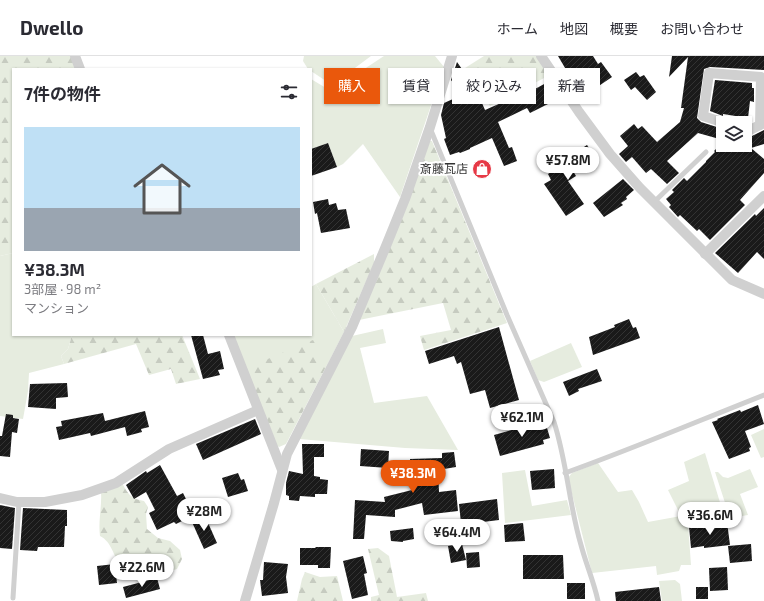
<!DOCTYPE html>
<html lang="ja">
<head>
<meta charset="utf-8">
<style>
	:root { --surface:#fff; --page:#f2f2f3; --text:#2b2b33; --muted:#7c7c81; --line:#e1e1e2; --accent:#ea580c }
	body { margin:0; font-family:"Exo 2","Noto Sans JP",sans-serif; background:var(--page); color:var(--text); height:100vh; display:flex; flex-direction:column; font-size:15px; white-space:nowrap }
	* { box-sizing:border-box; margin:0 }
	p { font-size:13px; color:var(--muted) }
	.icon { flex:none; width:22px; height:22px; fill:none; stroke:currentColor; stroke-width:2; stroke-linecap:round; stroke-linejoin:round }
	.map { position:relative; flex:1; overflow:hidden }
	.sheet { position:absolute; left:12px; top:12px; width:300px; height:268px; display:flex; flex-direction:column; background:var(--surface); border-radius:0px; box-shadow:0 1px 3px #0004 }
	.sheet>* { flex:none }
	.banner { position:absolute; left:324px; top:12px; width:380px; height:36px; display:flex; gap:8px }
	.controls { position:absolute; left:716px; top:60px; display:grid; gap:8px }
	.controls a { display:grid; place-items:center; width:36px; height:36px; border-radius:0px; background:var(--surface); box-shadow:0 1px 3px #0004; font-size:20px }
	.price { position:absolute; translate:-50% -34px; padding:0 9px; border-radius:14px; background:#fff; color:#222; font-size:13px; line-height:26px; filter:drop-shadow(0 1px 2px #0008) }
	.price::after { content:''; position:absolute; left:50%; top:24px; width:12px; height:9px; margin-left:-6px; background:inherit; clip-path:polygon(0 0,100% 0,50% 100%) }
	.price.selected { background:var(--accent); color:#fff }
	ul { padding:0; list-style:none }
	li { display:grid; align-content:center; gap:8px; height:212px; padding:0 12px }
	li span { display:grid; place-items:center; height:124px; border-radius:0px; color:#555 }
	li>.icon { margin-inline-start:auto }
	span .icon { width:72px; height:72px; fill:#fffc; stroke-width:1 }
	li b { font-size:17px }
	h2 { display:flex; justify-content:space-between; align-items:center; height:48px; padding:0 12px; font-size:17px }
	.chip { padding:0 14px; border-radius:0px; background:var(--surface); box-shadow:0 1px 3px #0004; font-size:14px; line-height:36px }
	.chip.selected { background:var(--accent); color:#fff }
	header { display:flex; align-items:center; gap:24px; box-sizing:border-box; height:56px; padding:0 20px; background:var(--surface); border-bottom:1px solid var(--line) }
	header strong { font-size:19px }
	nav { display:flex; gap:22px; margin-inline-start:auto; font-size:14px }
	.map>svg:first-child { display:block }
	.grass { fill:#e6ecdf }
	.forest { fill:url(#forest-firs) }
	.building { fill:url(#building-hatch) }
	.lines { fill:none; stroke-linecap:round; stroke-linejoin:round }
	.service { stroke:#d0d0d0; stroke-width:5 }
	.minor { stroke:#d0d0d0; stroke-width:10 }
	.labels { text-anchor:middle; stroke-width:4; stroke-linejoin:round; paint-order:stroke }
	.poi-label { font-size:12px; fill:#333; stroke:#fff; text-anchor:end }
</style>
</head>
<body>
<header>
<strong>Dwello</strong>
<nav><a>ホーム</a><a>地図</a><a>概要</a><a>お問い合わせ</a></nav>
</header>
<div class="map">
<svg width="764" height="545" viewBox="0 0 764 545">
	<defs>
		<pattern id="forest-firs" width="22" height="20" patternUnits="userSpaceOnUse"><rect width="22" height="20" fill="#e6ecdf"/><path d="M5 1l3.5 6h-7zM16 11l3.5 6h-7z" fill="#c6cbc0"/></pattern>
		<pattern id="building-hatch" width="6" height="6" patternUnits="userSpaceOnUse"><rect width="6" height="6" fill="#1a1a1a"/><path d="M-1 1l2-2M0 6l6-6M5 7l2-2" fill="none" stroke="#333"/></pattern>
	</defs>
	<rect width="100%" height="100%" fill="#fff"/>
	<g class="grass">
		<polygon points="304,0 371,0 332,29 311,15 311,13 308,13 303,5"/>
		<polygon points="384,0 435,0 444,11 400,141 363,88 343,108 337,111 328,87 311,93 311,23 331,35"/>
		<polygon points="13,197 13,279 72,279 68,293 61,300 64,308 29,317 28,335 23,363 0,360 0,200"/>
		<polygon points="316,228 344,276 327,309 246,312 233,279 311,279 311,231"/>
		<polygon points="383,273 386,287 360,292 374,347 427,340 458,394 405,392 299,383 352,280"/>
		<polygon points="571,287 582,311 544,326 538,324 530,305"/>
		<polygon points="764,373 764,401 761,402 751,379"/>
		<polygon points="705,397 725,463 688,468 691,509 681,509 679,515 657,519 656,510 592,517 568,422 572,417 598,407 618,436 632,434 639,446 648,466 681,460 668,434 689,425 684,406"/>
		<polygon points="750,413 758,431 740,438 748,459 730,462 715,416 718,416 723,421 728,422"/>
		<polygon points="525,414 532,450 567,444 571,459 505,467 502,417"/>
		<polygon points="675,524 680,528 682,545 662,545 659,525"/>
	</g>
	<g class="forest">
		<polygon points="0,0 71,0 76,13 13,13 13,197 0,200"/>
		<polygon points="484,0 537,0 550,19 490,50 465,12"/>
		<polygon points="430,85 432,85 507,267 424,294 420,280 451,274 443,247 359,264"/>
		<polygon points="374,198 374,207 344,276 316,228"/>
		<polygon points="72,279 182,279 200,323 176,328 171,313 149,319 136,288 64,308 61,300 68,293"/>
		<polygon points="313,284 327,309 286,388 279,391 276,389 246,312"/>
		<path d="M 122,427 C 128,438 131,443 144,445 L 148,451 L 146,458 L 147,473 L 158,482 L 170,485 L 180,494 L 182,503 L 177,513 C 166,517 129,520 121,510 C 113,500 112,486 100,480 C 98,465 102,451 101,436 Z"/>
		<polygon points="378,492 389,500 397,541 426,537 428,545 371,545 371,541 379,539 368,493"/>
		<polygon points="305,516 320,521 337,520 343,545 297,545 302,523"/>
	</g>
	<g class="building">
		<polygon points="558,0 593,0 598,8 601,6 612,21 581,42 565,18 568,17"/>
		<polygon points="672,0 764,0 764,14 710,11 704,13 697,62 701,66 723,73 723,84 698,77 667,105 679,117 667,128 651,113 646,117 632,101 626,106 619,98 628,90 620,80 634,68 638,73 642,70 657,86 680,66 684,52 681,52 688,1 669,21"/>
		<polygon points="457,6 476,33 485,54 510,43 533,31 535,33 546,27 553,41 548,44 550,47 530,57 527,52 498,66 509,92 512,91 517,105 504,110 492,82 470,92 470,93 460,97 459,96 450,99 444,83 446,82 441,59 444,47 462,39 451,24"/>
		<polygon points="636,16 640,21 644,19 656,36 647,44 635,31 631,34 624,24"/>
		<polygon points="715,24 752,27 752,32 754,32 754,46 750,45 748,62 723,58 723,60 710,55"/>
		<polygon points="764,74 764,88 751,92 764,103 764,117 740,144 745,149 710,184 699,173 697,175 680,159 678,161 669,151 671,149 666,143 674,136 672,134 684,122 687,125 706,106 706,105 715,96 714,95 720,89 745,89 745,80 752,80"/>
		<polygon points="328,87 337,111 311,120 311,93"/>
		<polygon points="587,89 595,101 573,115 576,120 568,125 584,148 566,160 544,128 551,124 548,118 568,104 567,102"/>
		<polygon points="623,123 634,134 626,141 627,143 621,147 623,149 604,161 593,147"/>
		<polygon points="328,143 329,149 336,147 338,154 346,153 350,172 321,177 317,157 315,158 313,146"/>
		<polygon points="764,152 764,203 757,196 738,217 715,197 755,158 756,160"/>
		<polygon points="629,263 633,272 636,271 640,282 593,299 589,281 615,271 614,269"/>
		<polygon points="499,271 519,344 490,352 485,334 470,338 461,306 457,308 454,300 429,308 425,295"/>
		<polygon points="191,279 203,279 208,298 220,295 224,313 218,314 220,319 203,323"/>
		<polygon points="597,313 602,325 578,333 579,335 569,340 563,326"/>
		<polygon points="67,327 68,341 56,342 56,353 28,351 30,328"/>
		<polygon points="758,349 764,368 745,375 751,391 749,392 750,395 729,403 712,366 718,364 717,363 740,354 741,356"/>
		<polygon points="145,355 149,371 141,373 142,376 127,380 125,371 91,380 90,377 59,384 56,371 62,370 61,365 103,357 105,365"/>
		<polygon points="6,358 13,359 13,362 19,363 17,377 12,376 10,401 0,400 0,380 2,380"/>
		<polygon points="544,362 550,382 543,384 544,388 500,400 494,379 530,369 530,366"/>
		<polygon points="255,363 261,378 203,404 196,388"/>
		<polygon points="302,388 324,388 324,401 314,401 314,420 320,421 320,423 328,424 327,438 315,438 315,441 300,440 299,445 289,444 289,440 286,439 286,427 289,415 303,418"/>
		<polygon points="361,393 389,395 388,412 360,410"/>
		<polygon points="454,396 456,411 438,414 439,436 456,434 458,455 424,459 422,447 395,454 395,461 366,459 364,483 353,483 355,444 385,446 384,441 412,434 410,403 442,402 442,397"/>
		<polygon points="160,409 177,440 183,437 194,459 176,468 174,466 157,474 149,457 155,454 146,436 134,443 126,429 146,415 147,417"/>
		<polygon points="554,413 555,432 532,434 530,415"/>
		<polygon points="238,417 241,424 244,423 248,435 228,441 222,422"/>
		<polygon points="497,443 499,464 475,467 475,466 461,467 459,448"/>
		<polygon points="0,449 15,452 12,493 0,492"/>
		<polygon points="23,452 67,454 67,470 65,470 64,491 38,491 37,495 20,494"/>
		<polygon points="205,460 217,487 204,493 192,466"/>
		<polygon points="727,466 730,489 704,492 704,490 691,492 689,471"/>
		<polygon points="523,467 525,485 505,486 504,469"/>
		<polygon points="413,472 414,483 403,485 403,486 391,485 390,475"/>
		<polygon points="462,488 466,504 451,507 448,490"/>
		<polygon points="751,488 752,505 730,507 728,490"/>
		<polygon points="316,491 331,491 330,512 318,512 318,509 300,509 300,492 315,492"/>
		<polygon points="479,496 480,511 467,512 466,497"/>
		<polygon points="523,499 563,499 564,523 523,523"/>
		<polygon points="363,500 367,517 364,518 368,539 352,543 343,505"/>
		<polygon points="264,506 288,508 286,521 288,537 262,540 260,524 263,524"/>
		<polygon points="115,508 117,527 99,529 97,510"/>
		<polygon points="727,511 728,534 710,535 709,512"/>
		<polygon points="157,522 160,533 126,542 123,531"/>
		<rect x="567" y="527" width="18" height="16"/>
		<polygon points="659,531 661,545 616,545 615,536"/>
		<rect x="696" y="531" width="12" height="12"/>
	</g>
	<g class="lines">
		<g class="service">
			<path d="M 430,72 L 507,259 L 554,366 C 567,406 569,449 581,489 C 586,508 594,526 598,545"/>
			<polyline points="654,146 706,96"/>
			<path d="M 565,417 C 632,393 698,365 764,339"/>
			<polyline points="13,542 19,446"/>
		</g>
		<g class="minor">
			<polyline points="75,0 80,13"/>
			<polyline points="541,0 579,56 610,98 640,132 732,224 764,238"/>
			<polyline points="725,67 703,60 709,17 761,21 760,69"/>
			<polyline points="745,73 750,74 764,67"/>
			<polyline points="705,198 764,140"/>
			<polyline points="229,279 282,414"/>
			<polyline points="0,442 17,446 45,446 82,439 116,427 169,393 258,354"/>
			<polyline points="245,545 274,447 287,398 352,271 386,190 405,143 430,71 452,0"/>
		</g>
	</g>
	<defs>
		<symbol id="shop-disc" viewBox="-11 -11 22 22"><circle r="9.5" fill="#e63946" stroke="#fff"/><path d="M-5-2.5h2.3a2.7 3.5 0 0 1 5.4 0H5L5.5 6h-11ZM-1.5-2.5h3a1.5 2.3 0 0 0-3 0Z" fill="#fff"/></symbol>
	</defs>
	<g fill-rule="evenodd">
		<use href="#shop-disc" x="471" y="102" width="22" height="22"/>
	</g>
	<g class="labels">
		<g class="poi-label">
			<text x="468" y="117">斎藤瓦店</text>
		</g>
	</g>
</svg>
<div class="controls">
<a><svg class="icon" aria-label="layers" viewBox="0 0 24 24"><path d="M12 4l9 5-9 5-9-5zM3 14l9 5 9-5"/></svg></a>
</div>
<b class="price" style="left:568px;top:125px">¥57.8M</b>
<b class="price" style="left:522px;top:382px">¥62.1M</b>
<b class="price selected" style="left:413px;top:438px">¥38.3M</b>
<b class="price" style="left:204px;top:476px">¥28M</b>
<b class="price" style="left:710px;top:480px">¥36.6M</b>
<b class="price" style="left:457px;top:497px">¥64.4M</b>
<b class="price" style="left:142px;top:532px">¥22.6M</b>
<div class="banner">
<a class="chip selected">購入</a>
<a class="chip">賃貸</a>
<a class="chip">絞り込み</a>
<a class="chip">新着</a>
</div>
<section class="sheet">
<h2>7件の物件<svg class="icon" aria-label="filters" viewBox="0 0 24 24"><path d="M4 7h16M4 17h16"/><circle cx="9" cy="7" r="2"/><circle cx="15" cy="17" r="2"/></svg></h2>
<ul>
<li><span style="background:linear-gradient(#bfe0f5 65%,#9aa5b1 0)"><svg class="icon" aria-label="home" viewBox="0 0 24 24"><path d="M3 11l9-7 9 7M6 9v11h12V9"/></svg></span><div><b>¥38.3M</b><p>3部屋 · 98 m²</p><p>マンション</p></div></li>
</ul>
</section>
</div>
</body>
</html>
